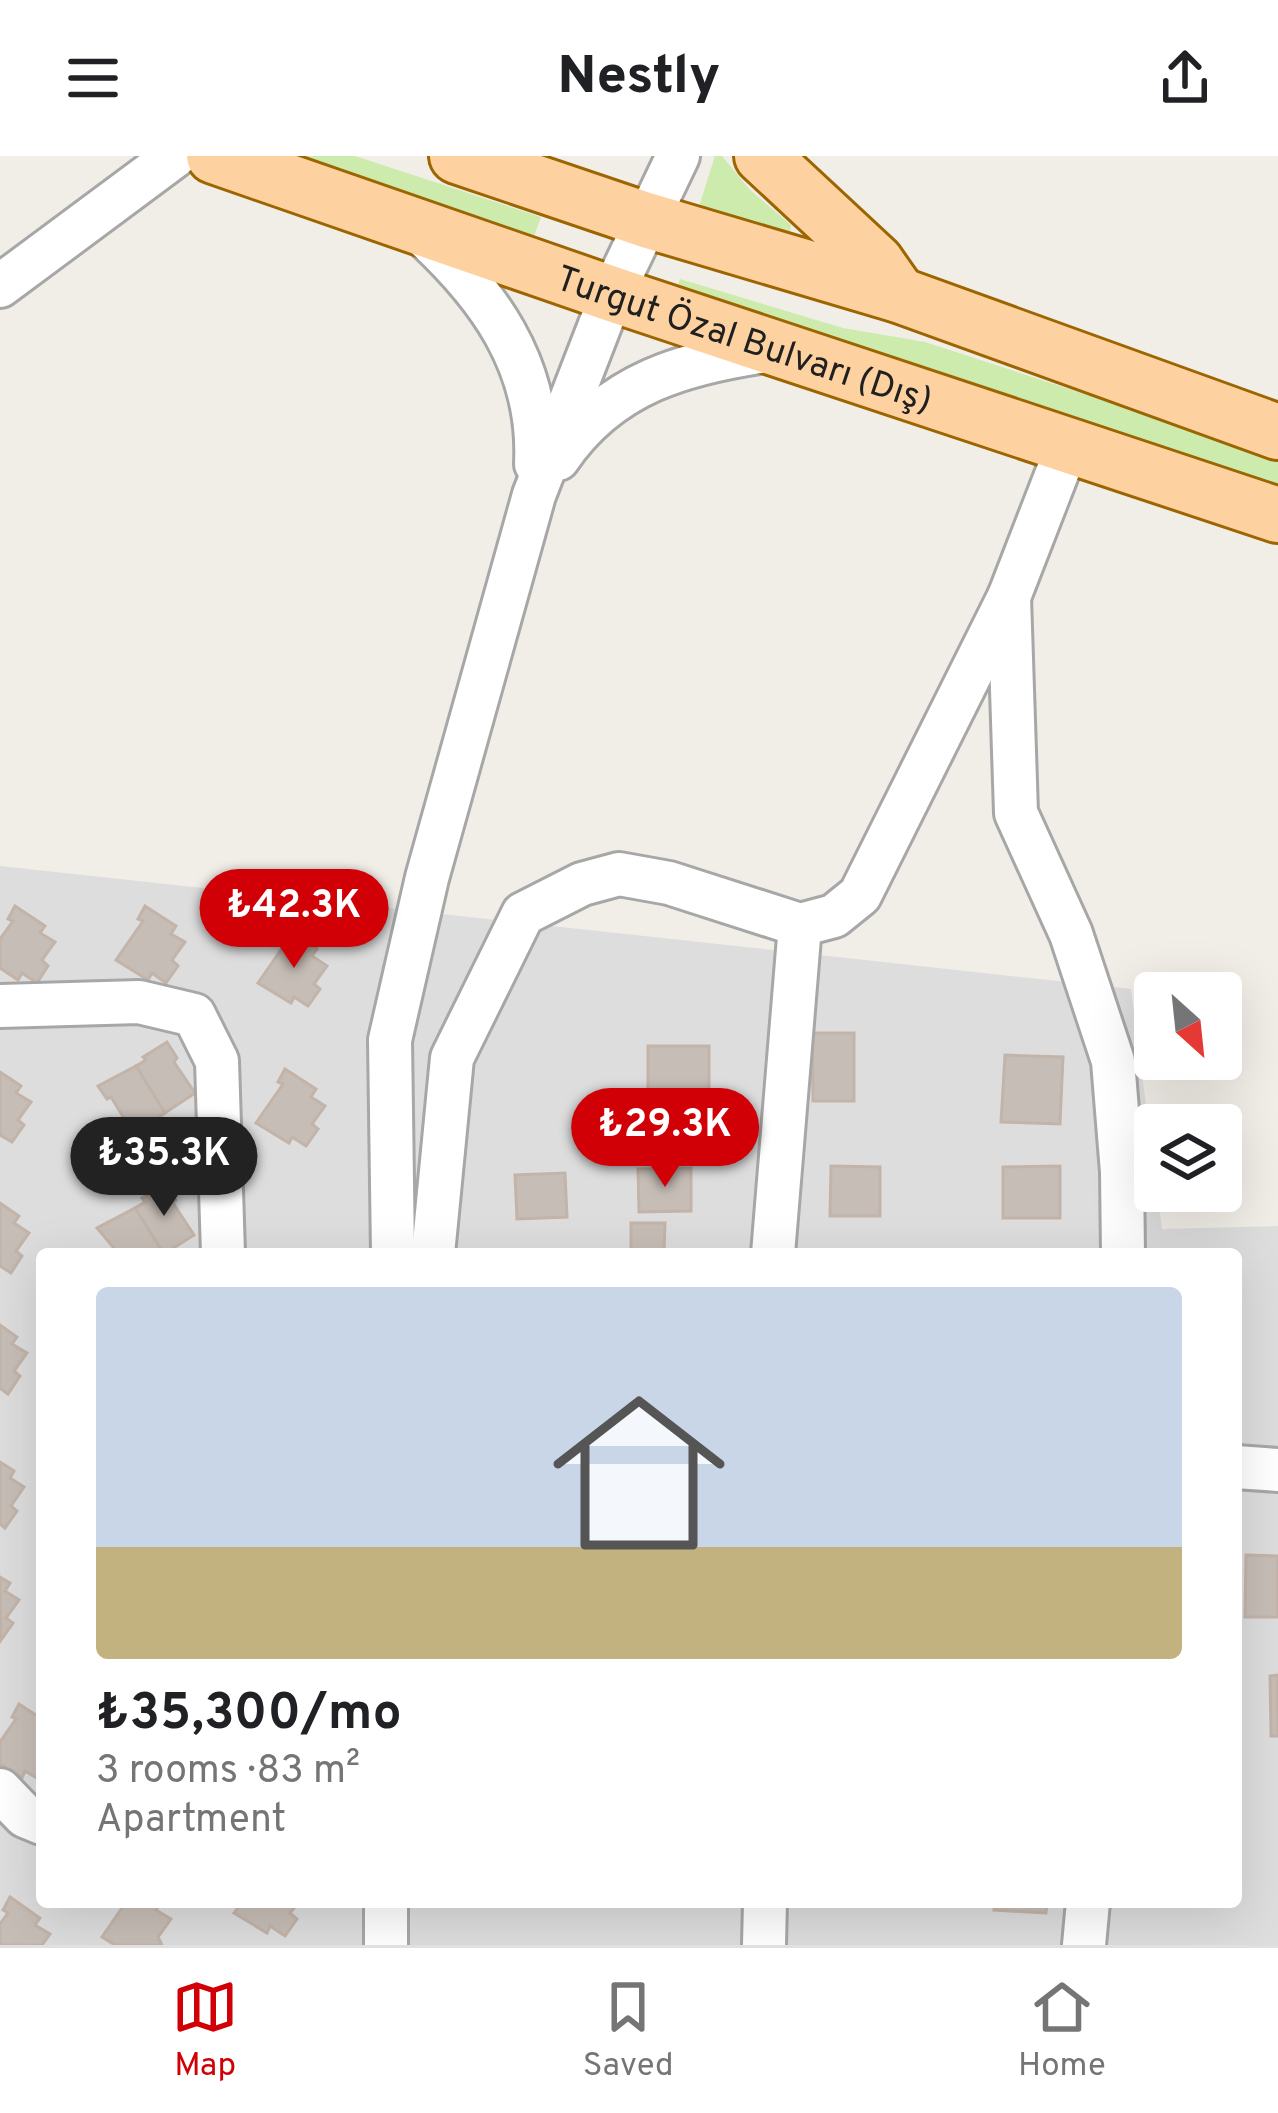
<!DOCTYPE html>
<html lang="en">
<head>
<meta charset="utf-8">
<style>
	:root { --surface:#fff; --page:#f2f2f2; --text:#202124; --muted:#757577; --line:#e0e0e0; --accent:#d10006 }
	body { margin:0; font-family:Overpass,sans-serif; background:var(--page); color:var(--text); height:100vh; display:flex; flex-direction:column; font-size:45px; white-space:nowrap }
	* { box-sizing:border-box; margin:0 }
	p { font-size:39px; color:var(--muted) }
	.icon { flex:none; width:66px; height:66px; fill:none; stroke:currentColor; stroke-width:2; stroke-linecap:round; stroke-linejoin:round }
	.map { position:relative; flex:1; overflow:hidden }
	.details { position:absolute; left:36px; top:1092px; width:1206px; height:660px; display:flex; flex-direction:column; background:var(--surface); border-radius:12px; box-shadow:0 12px 48px #0002 }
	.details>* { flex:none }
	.needle { width:78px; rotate:153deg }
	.tools { position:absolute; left:1134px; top:816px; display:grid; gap:24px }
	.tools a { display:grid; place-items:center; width:108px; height:108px; border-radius:12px; background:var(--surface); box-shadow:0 12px 48px #0002; font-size:60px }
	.price { position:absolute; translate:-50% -102px; padding:0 27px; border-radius:42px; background:var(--accent); color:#fff; font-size:39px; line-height:78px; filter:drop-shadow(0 3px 6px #0008) }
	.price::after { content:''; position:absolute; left:50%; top:72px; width:36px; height:27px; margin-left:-18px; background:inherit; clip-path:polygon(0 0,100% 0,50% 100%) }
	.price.selected { background:#222; color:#fff }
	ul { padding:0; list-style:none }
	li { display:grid; align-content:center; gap:24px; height:636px; padding:0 60px }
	li span { display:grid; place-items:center; height:372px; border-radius:12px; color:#555 }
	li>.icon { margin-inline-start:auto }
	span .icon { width:216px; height:216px; fill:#fffc; stroke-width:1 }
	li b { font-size:51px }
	header { display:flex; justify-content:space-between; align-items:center; height:156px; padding:0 60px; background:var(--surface); font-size:54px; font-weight:800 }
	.dock { display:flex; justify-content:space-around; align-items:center; height:168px; border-top:3px solid var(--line); background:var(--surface); font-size:33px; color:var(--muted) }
	.dock a { display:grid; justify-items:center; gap:6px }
	.dock .selected { color:var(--accent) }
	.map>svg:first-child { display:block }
	.residential { fill:#dedddd; fill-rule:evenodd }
	.grass { fill:#cdebad }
	.building { fill:#c6bdb6; stroke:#c3b4a9; stroke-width:3 }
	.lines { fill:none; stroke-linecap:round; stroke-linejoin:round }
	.minor-casing { stroke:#a7a7a7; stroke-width:48 }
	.major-casing { stroke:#9d6500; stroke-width:60 }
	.minor { stroke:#fff; stroke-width:42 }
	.major { stroke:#fdd2a0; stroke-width:54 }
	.labels { text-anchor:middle; stroke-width:9; stroke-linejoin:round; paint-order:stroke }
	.street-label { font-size:36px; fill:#202020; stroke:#fff }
</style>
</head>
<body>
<header><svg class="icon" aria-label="menu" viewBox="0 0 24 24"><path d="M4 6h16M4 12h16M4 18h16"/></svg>Nestly<svg class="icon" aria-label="share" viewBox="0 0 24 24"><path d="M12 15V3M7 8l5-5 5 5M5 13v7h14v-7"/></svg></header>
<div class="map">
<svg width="1278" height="1789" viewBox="0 0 1278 1789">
	<rect width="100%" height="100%" fill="#f1ede7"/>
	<path class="residential" d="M 0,710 L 1131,833 L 1162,1073 L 1278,1070 L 1278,1789 L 0,1789 ZM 42,1098 L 1236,1098 L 1236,1746 L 42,1746 Z"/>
	<g class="grass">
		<polygon points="282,0 355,0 541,61 533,83 337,13"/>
		<polygon points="715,0 722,0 750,34 791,69 789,86 697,57"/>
		<polygon points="680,123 843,172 925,186 1278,301 1278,334 675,138"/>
	</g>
	<g class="building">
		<polygon points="15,750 45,770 40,777 55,786 42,804 48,810 37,827 22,817 18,824 0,812 0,783 13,765 8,763"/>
		<polygon points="145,750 176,770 171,778 185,786 172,804 178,810 166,827 152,817 148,824 116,804 143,765 138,763"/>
		<polygon points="287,773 317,793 312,800 327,810 314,828 320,833 308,850 294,841 291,847 258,827 285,788 280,786"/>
		<polygon points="812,877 854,877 854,945 813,945"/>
		<polygon points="167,886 177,902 174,906 195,937 165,957 136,910 146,904 143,901"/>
		<polygon points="648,890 709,890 709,938 692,937 692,955 648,955"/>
		<polygon points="1005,899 1063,901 1060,968 1001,966"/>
		<polygon points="136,910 165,957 133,977 111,941 107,943 98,930"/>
		<polygon points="285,913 316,933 311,941 325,950 312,968 318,973 306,990 292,981 289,987 256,967 283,928 278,926"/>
		<polygon points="0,916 21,930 16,937 31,946 18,964 24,969 12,986 0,979"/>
		<polygon points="831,1010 880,1011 880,1060 830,1060"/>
		<polygon points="1060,1010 1060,1062 1003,1062 1003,1011"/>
		<polygon points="691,1012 691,1055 639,1056 638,1013"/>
		<polygon points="565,1017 567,1061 517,1063 515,1019"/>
		<polygon points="166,1028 176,1044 173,1047 194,1079 164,1098 135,1052 145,1046 142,1042"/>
		<polygon points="0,1047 19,1060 14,1067 29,1077 16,1095 22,1100 11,1117 0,1110"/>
		<polygon points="135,1052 164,1098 119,1098 97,1072"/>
		<polygon points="631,1067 665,1067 664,1098 631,1098"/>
		<polygon points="0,1169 17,1181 12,1188 27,1197 14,1215 20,1220 8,1238 0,1232"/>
		<polygon points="0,1306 14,1315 10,1322 24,1331 11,1350 17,1355 5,1372 0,1368"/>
		<polygon points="1246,1399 1278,1400 1278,1461 1245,1461"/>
		<polygon points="0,1421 10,1427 5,1435 19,1444 6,1462 13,1467 1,1484"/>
		<polygon points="1278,1519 1278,1580 1271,1580 1270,1520"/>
		<polygon points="19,1548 42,1563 40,1624 25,1615 22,1622 0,1608 0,1586 16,1563 12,1561"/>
		<polygon points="10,1741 40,1762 35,1769 50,1778 42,1789 0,1789 0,1768 8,1757 3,1754"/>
		<polygon points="126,1746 161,1747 156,1754 171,1763 158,1781 162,1789 115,1789 102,1781"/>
		<polygon points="242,1746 299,1746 290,1757 297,1763 285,1780 270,1770 267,1777 234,1757"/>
		<polygon points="995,1746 1047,1746 1046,1757 994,1754"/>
	</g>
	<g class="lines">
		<defs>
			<g id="minor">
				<path d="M 417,73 C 488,137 541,209 536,308"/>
				<polyline points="0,130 175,0"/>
				<polyline points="1068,289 1009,441 1016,657 1071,778 1113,905 1122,1016 1123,1098"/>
				<path d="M 558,303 C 610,226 686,206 772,194"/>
				<polyline points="0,850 139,846 194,859 217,905 223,1098"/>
				<polyline points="393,1098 390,884 427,722 534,339 612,138 678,0"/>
				<polyline points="433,1098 452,902 523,758 582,728 619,718 669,727 800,769 834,760 860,739 1009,441"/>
				<polyline points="773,1098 800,769"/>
				<polyline points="1236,1311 1278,1314"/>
				<polyline points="0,1634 25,1660 42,1667"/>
				<polyline points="386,1746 386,1789"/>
				<polyline points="764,1789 765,1746"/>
				<polyline points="1084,1789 1088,1746"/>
			</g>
			<g id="major">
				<path id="s1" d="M 214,0 L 612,138 L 1278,359"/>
				<polyline points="457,0 646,64 899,139 1278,276"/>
				<polyline points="762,0 876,106 899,139"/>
			</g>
		</defs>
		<use href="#minor" class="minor-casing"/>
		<use href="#major" class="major-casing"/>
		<use href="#minor" class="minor"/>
		<use href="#major" class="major"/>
	</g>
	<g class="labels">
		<g class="street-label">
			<text dy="13" stroke="none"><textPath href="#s1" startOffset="561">Turgut Özal Bulvarı (Dış)</textPath></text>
		</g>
	</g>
</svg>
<div class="tools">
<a><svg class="needle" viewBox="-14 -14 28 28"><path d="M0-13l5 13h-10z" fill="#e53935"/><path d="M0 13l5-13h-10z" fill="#757577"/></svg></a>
<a><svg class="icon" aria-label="layers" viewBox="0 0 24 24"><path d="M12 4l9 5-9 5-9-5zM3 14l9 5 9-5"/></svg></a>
</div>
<b class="price" style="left:294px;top:815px">₺42.3K</b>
<b class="price" style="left:665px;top:1034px">₺29.3K</b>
<b class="price selected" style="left:164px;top:1063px">₺35.3K</b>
<section class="details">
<ul>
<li><span style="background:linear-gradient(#c9d6e8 70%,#c2b280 0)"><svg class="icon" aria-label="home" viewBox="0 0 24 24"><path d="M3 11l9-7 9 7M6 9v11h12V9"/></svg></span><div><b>₺35,300/mo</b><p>3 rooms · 83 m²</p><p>Apartment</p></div></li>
</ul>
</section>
</div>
<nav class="dock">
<a class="selected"><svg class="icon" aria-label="map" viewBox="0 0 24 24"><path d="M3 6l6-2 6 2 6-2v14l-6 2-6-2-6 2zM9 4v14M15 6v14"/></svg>Map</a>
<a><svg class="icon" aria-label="saved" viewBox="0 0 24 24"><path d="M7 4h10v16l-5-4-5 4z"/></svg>Saved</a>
<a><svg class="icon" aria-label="home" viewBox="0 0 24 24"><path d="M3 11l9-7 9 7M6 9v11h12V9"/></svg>Home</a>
</nav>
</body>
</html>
